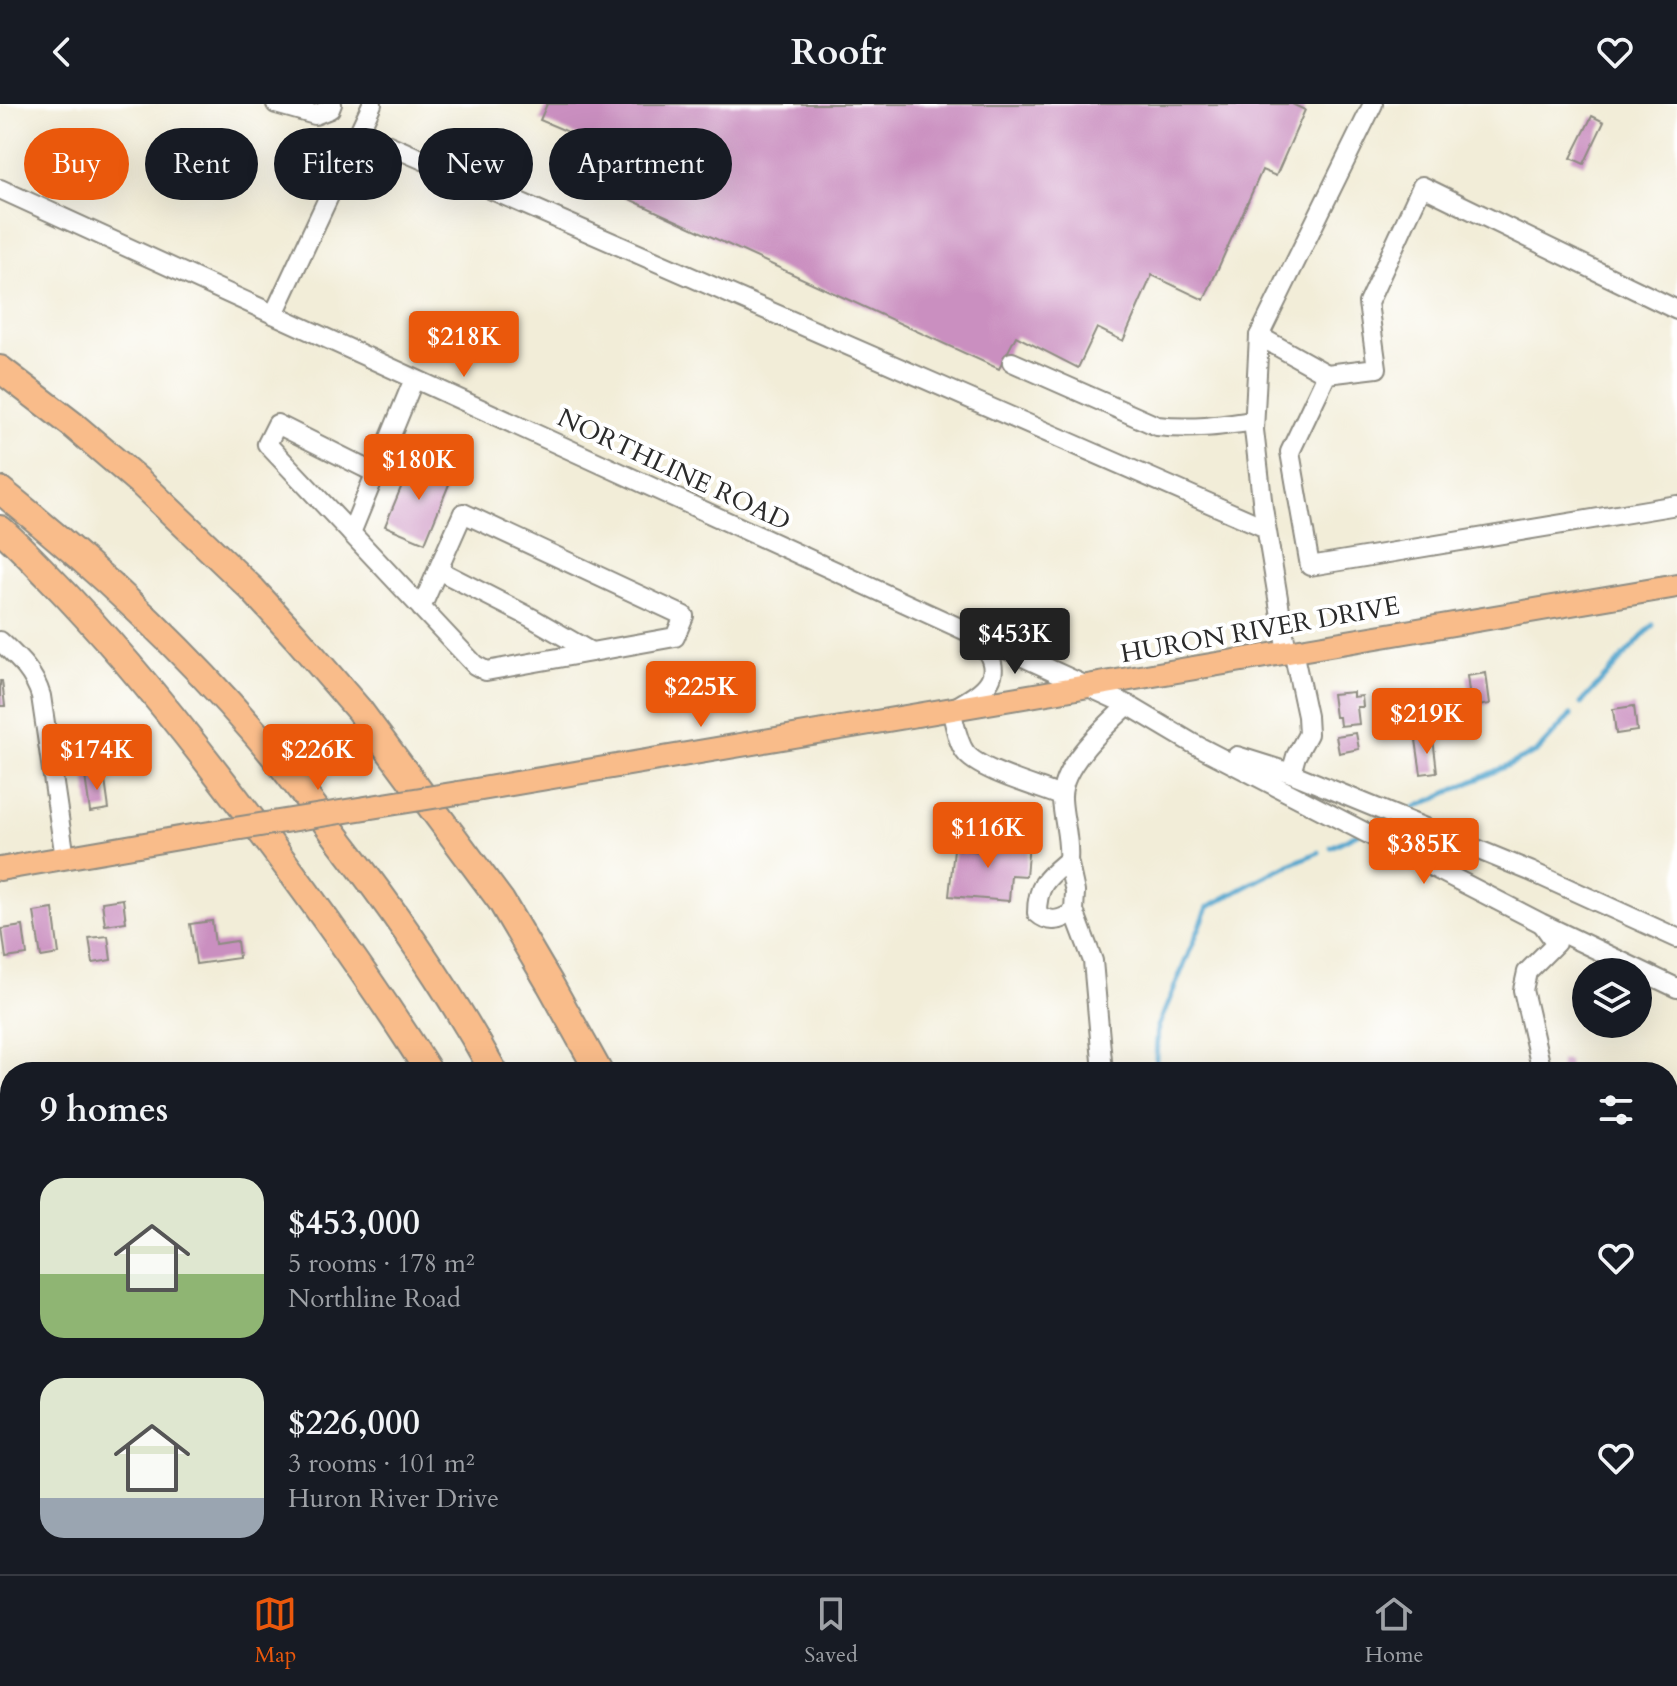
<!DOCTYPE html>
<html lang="en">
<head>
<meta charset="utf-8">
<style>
	:root { --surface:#171b24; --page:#20242c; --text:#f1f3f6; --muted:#9ea1a6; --line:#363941; --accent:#ea580c }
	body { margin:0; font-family:Cardo,serif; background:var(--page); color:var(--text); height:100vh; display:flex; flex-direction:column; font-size:30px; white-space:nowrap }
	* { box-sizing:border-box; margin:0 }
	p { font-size:26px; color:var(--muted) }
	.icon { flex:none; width:44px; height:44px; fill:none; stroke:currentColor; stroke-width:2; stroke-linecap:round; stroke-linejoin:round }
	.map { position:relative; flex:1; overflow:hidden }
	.sheet { position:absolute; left:0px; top:958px; width:1678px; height:512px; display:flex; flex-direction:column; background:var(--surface); border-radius:32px 32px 0 0; box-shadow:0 8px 32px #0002 }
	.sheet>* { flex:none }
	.top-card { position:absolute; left:24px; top:24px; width:800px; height:72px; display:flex; gap:16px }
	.buttons { position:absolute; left:1572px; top:854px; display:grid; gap:16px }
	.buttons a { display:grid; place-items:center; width:80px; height:80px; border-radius:50%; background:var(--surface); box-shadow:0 8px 32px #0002; font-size:40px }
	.price { position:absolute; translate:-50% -68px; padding:0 18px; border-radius:8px; background:var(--accent); color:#fff; font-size:26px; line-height:52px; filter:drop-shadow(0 2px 4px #0008) }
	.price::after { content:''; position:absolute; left:50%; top:48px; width:24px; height:18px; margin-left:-12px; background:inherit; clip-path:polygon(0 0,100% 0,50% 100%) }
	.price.selected { background:#222; color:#fff }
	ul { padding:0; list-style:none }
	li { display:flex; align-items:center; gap:24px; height:200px; padding:0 40px }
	li span { display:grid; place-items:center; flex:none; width:224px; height:160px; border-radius:24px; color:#555 }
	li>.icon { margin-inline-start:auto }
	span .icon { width:96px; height:96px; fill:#fffc; stroke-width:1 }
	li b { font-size:34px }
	h2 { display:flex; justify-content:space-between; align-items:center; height:96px; padding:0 40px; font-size:34px }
	.tag { padding:0 28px; border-radius:36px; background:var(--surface); box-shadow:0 8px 32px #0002; font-size:28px; line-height:72px }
	.tag.selected { background:var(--accent); color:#fff }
	header { display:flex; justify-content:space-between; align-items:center; height:104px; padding:0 40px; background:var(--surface); font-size:36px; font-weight:700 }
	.tabs { display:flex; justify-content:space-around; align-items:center; height:112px; border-top:2px solid var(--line); background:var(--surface); font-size:22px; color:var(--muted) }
	.tabs a { display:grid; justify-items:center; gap:4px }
	.tabs .selected { color:var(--accent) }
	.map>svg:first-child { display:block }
	.water { fill:url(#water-ripples); stroke:#3e687c; stroke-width:2 }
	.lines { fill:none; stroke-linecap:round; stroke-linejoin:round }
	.stream { stroke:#51a5cd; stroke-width:5 }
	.building { fill:#ca8fc0 }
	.minor-casing { stroke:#8e8c82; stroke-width:22 }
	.major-casing { stroke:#8e8c82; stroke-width:26 }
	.highway-casing { stroke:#8e8c82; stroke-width:30 }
	.minor { stroke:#fff; stroke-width:18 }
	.major { stroke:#f9bc8a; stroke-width:22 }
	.highway { stroke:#f9bc8a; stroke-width:26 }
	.rail-casing { stroke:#2b2b2b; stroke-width:8 }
	.rail { stroke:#fff; stroke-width:5; stroke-dasharray:15; stroke-linecap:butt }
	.major-bridge-casing { stroke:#8e8c82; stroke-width:26; stroke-linecap:butt }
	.major-bridge { stroke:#f9bc8a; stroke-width:22 }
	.labels { text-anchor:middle; stroke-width:8; stroke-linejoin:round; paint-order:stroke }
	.street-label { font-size:26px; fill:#2b2b2b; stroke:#fff }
</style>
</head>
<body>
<header><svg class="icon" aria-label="back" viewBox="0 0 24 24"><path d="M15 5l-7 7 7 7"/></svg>Roofr<svg class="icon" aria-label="heart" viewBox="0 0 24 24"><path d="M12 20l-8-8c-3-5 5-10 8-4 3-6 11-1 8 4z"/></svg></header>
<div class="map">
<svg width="1677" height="1470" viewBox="0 0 1677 1470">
	<defs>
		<pattern id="water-ripples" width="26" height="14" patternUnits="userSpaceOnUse" patternTransform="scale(2)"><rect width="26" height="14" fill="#51a5cd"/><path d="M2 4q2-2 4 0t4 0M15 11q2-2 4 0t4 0" fill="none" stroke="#4387a7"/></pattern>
	</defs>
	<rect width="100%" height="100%" fill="#fff"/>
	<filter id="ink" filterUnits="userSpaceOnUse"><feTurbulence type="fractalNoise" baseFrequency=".0125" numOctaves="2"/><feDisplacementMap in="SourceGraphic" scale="16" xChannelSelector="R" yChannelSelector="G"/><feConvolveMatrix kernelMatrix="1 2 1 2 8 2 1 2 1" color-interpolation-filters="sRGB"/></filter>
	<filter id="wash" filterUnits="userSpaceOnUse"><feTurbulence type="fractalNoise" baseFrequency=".006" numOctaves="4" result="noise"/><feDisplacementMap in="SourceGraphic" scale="32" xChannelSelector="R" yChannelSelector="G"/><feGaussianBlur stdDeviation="1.8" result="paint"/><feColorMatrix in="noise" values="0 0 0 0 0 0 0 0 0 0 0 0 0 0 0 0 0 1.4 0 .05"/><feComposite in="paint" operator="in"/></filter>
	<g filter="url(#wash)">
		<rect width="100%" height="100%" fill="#f2edd8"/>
		<polygon class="water" points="1677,1233 1677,1470 1281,1470 1293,1460 1668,1460 1668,1238"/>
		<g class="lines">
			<g class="stream">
				<polyline points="1581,599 1653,521"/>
				<polyline points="1412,705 1537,648 1571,611"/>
				<polyline points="1331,743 1359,729"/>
				<polyline points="1155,968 1158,923 1208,803 1277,766 1319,748"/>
				<polyline points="939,1460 940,1465 944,1470"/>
			</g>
		</g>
		<g id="blocks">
			<g class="building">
				<polygon points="547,0 1292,0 1305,6 1276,72 1262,66 1204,196 1152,171 1123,237 1097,224 1078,264 1016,232 999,265 590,77 604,43 540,16"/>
				<polygon points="1592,12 1604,18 1584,60 1571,54"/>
				<polygon points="412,357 452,373 425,439 385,422"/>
				<polygon points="1486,569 1490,600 1471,603 1467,572"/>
				<polygon points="0,577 2,577 5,602 0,602"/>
				<polygon points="1353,588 1353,593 1362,592 1363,603 1357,603 1359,620 1340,622 1339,613 1335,613 1332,590"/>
				<polygon points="1634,602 1637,627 1616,630 1613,605"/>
				<polygon points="1356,629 1359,645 1339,649 1336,632"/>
				<polygon points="1433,634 1437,668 1421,670 1416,636"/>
				<polygon points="104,669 109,705 90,708 85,672"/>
				<polygon points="983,734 1029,739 1026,772 1011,771 1009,797 949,792 954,745 982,748"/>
				<polygon points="123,795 126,818 105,821 102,798"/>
				<polygon points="53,805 59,850 41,853 34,808"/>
				<polygon points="212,817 215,840 237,837 239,854 196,860 190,820"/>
				<polygon points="23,822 27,851 6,854 2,825"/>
				<polygon points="108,832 111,856 93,859 89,834"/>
				<polygon points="1568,956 1570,966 1561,967 1560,957"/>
			</g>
		</g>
	</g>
	<g filter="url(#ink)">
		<use href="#blocks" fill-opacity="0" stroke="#8e8c82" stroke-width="2"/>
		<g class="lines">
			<defs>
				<g id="minor">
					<polyline points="276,0 315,11 330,5 332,0"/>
					<polyline points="359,28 1266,424"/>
					<polyline points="0,85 1128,601 1192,639 1541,819 1677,884"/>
					<polyline points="1677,206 1422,82 1368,199 1377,264 1327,270 1290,348 1310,462 1677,401"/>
					<polyline points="274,210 372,0"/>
					<polyline points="1259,232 1327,270"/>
					<path d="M 1012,258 L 1157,322 C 1191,326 1220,322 1254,317"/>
					<polyline points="414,275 351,429 475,561 486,567 675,533 684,512 463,409 421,504"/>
					<polyline points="351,429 267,340 277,320 375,369"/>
					<polyline points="438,466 532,514 591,548"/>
					<path d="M 976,533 C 1012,572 984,587 951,606 C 955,619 957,637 965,648 C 977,666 1039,683 1061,692"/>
					<path d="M 0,537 C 18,554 34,568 41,592 L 65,754"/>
					<polyline points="1287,548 1263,404 1254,326 1259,232 1373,0"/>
					<polyline points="1237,652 1291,669 1530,767 1677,834"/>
					<polyline points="1291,669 1296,652 1308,630 1307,612 1293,547"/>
					<path d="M 1068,756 L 1075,788 L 1074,807 C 1062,817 1049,820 1037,809 C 1037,780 1048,773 1068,756 C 1070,735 1063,716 1062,695 C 1060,662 1106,622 1128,601"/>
					<polyline points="1074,807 1093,857 1103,968"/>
					<polyline points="1540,959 1523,886 1527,868 1556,839 1543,821"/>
				</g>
				<g id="major">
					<polyline points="458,689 1677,482"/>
					<polyline points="0,765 185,733"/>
				</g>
				<g id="highway">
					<polyline points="0,265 73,321 141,379 252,485 296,533 359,606 501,797 550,880 599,968"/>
					<path d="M 0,386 C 92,460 179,540 256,630 C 286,665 314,703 342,740 C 398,812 450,888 494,968"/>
					<path d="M 0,425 C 17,439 32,456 48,472 C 109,534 164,601 217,670 C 292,767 364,865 429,968"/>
					<polyline points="640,1460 643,1470"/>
					<polyline points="697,1460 700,1470"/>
					<polyline points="793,1460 796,1470"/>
					<polyline points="832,1460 838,1470"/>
					<polyline points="528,1470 529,1460"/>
				</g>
			</defs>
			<use href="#minor" class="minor-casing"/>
			<use href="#major" class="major-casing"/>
			<use href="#highway" class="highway-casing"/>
			<use href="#minor" class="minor"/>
			<use href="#major" class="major"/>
			<use href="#highway" class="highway"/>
			<defs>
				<g id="rail">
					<polyline points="1668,1153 1677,1149"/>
					<polyline points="1001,1470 1022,1460"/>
					<polyline points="1021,1470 1042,1460"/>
				</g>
			</defs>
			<use href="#rail" class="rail-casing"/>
			<use href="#rail" class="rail"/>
			<defs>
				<polyline id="major-bridge" points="185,733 458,689"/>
			</defs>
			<use href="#major-bridge" class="major-bridge-casing"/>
			<use href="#major-bridge" class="major-bridge"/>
		</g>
	</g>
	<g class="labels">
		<g class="street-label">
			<text transform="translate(674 365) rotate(25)" y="9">NORTHLINE ROAD</text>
			<text transform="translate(1260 525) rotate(-10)" y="9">HURON RIVER DRIVE</text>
		</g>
	</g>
</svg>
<div class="buttons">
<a><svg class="icon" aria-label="layers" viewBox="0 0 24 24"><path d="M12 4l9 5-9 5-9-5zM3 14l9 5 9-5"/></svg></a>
</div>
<b class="price" style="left:464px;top:275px">$218K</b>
<b class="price" style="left:419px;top:398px">$180K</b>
<b class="price selected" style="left:1015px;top:572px">$453K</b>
<b class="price" style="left:701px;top:625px">$225K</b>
<b class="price" style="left:1427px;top:652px">$219K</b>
<b class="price" style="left:97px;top:688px">$174K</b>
<b class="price" style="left:318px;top:688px">$226K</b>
<b class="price" style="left:988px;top:766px">$116K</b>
<b class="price" style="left:1424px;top:782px">$385K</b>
<div class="top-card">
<a class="tag selected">Buy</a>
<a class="tag">Rent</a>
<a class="tag">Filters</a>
<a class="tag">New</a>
<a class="tag">Apartment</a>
</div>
<section class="sheet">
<h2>9 homes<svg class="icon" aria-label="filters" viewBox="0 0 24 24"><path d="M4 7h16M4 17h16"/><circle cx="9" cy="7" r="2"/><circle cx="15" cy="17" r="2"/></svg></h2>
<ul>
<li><span style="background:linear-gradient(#dfe7d0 60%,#8fb573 0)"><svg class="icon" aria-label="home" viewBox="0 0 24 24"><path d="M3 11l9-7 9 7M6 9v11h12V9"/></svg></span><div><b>$453,000</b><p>5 rooms · 178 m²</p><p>Northline Road</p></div><svg class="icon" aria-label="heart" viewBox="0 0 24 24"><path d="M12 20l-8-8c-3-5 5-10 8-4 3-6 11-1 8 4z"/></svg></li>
<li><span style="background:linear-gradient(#dfe7d0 75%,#9aa5b1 0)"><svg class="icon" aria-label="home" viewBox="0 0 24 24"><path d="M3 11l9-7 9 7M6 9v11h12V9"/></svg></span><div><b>$226,000</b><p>3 rooms · 101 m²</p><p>Huron River Drive</p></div><svg class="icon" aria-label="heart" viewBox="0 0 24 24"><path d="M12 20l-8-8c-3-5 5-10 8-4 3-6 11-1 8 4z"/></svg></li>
</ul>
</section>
</div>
<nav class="tabs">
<a class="selected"><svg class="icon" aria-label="map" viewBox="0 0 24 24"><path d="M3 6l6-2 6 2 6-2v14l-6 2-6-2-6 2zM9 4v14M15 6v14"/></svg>Map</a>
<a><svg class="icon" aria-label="saved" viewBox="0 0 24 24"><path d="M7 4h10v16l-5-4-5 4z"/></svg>Saved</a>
<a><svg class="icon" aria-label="home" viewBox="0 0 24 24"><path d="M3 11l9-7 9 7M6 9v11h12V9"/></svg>Home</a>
</nav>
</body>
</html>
